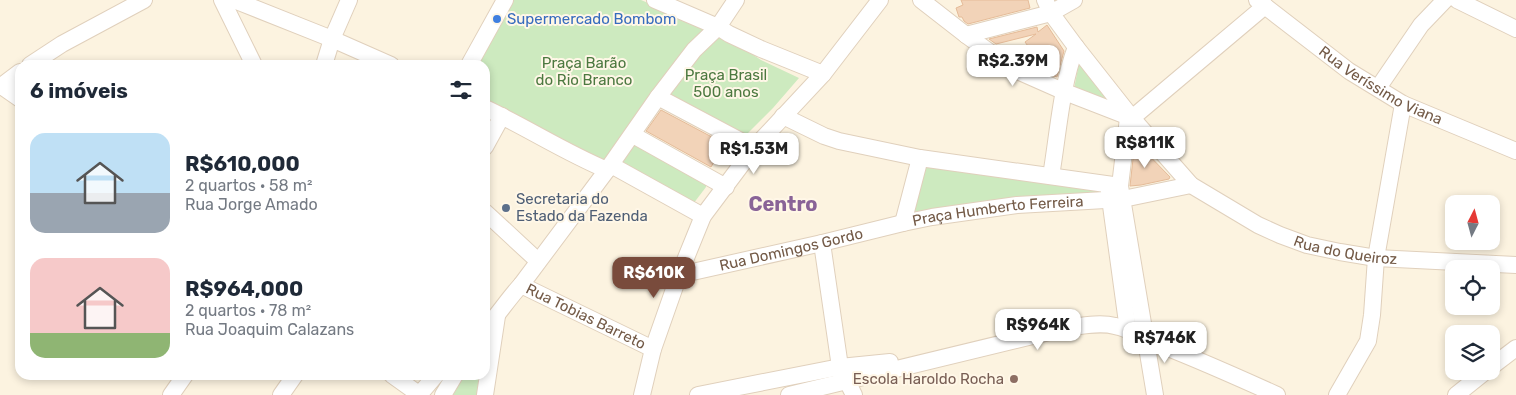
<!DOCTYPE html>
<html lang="pt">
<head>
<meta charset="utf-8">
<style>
	:root { --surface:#fff; --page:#f6f6f7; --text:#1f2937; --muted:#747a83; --accent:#794b3c }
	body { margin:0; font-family:Rubik,sans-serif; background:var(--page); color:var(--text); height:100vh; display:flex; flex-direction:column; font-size:19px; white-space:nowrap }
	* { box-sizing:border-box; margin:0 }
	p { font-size:16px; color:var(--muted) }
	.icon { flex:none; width:28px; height:28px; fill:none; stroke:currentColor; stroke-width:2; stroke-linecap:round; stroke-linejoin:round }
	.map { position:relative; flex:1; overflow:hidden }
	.details { position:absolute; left:15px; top:60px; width:475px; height:320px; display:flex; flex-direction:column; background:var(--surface); border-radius:15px; box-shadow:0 2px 8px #0003 }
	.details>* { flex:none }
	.needle { width:32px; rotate:6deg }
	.buttons { position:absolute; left:1445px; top:195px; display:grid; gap:10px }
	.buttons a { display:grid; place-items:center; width:55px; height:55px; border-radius:10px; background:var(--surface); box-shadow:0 2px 8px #0003; font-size:25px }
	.price { position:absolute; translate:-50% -42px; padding:0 11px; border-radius:10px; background:#fff; color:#222; font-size:16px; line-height:32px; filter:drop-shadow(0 1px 2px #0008) }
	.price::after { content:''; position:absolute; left:50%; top:30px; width:15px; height:11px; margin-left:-8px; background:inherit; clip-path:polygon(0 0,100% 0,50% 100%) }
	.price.current { background:var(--accent); color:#fff }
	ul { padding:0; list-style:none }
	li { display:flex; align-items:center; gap:15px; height:125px; padding:0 15px }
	li span { display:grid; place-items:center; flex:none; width:140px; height:100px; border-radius:15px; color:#555 }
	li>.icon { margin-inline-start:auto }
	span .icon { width:60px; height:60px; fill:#fffc; stroke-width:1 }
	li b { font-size:21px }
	h2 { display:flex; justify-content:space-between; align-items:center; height:60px; padding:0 15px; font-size:21px }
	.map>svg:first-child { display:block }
	.green { fill:#cdeabf }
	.building { fill:#f2d3b8; stroke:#e5bb98 }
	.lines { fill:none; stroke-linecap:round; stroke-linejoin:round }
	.minor-casing { stroke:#e0d0bc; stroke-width:18 }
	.minor { stroke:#fff; stroke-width:16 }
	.shop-dot { fill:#3f7fe0; stroke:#fff7e7; stroke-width:2 }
	.service-dot { fill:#5c6f8a; stroke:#fff7e7; stroke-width:2 }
	.education-dot { fill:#8d6e63; stroke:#fff7e7; stroke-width:2 }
	.labels { text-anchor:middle; stroke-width:4; stroke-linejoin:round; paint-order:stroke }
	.shop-label { font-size:15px; fill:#366cbe; stroke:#fff7e7; text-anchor:start }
	.park-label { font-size:15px; fill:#4c7940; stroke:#fff7e7 }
	.street-label { font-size:15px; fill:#735a47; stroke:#fff7e7 }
	.service-label { font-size:15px; fill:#4e5e75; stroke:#fff7e7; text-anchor:start }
	.education-label { font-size:15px; fill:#785e54; stroke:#fff7e7; text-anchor:end }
	.district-label { font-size:20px; font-weight:bold; fill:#896397; stroke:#fff7e7 }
</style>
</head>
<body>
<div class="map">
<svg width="1516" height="395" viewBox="0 0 1516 395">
	<rect width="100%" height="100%" fill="#fcf3e0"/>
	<g class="green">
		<polygon points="512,0 641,0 707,28 607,163 485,101 485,65 475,65"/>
		<polygon points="717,31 761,60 799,78 773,108 744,137 667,96"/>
		<polygon points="1079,63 1113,107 1073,94"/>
		<polygon points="635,139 706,184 706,187 687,212 613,171"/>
		<polygon points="914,154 1110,185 1114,197 902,224"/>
		<polygon points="465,375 485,375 487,395 452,395"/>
	</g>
	<g class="building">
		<polygon points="961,0 1028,0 1030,8 968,24 964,21 962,17 959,17 956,8 963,5"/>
		<polygon points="1047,25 1064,51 1057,77 1048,74 1025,42 1036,34 996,44 989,39 1037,27 1038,32"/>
		<polygon points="661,110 725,144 711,167 646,131"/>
		<polygon points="1135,141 1170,177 1169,179 1141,185 1130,186"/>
	</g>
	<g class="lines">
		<defs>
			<g id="minor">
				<polyline points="222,0 254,65"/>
				<polyline points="234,0 332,39 391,65"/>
				<polyline points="655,0 718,27 729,34 761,49 823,74"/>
				<polyline points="921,0 966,35 1013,69 1065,92 1132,118 1265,6"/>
				<path id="s1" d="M 1045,0 L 1051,13 L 1076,47 L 1132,118 L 1191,185 L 1258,225 L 1280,235 L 1307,245 L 1340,252 L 1376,258 L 1516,265"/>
				<path id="s2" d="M 1257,0 L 1349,71 L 1403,104 L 1516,151"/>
				<polyline points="1457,0 1516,29"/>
				<polyline points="966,35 1051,13 1074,0"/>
				<polyline points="30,65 62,44 144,0"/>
				<polyline points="324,65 332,39 349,0"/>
				<polyline points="469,65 505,0"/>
				<polyline points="0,85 20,99"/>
				<polyline points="0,87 20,72"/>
				<polyline points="1378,88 1421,25 1445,0"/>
				<polyline points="658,97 754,148"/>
				<path d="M 485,108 C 526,127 564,152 607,170 L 658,97 L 694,50 L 718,27 L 736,0"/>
				<polyline points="783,116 824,136 839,141 920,158"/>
				<polyline points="1128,118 1120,186 1155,395"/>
				<polyline points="633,135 726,187"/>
				<polyline points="485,147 502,116"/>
				<polyline points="611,165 703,216"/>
				<path d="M 1051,176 C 1058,135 1061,86 1076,47"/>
				<path id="s3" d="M 1120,186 L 920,158 L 903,223 L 932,217 L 1017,205 L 1123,199 L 1191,185"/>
				<polyline points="1109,191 1128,330"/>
				<polyline points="485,212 538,261"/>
				<polyline points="822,243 840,367 854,395"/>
				<path id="s4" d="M 679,275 L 822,243 L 903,223"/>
				<path id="s5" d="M 521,285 L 653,349"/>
				<path d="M 485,329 C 498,315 508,299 521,285 L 607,170"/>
				<polyline points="1491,367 1516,348"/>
				<polyline points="392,375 420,395"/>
				<polyline points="171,395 185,375"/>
				<polyline points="281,395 295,375"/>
				<polyline points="419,395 436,375"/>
				<polyline points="443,395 455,375"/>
				<polyline points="485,395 497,316"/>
				<polyline points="642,395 653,349 679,275 703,216 754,148 823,74 880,0"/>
				<polyline points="698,395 840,367 890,362"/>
				<path d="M 789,395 L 1066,328 C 1081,326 1100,322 1115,326 C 1128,328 1139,336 1150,341 C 1193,357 1235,376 1277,395"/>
				<polyline points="1337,395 1368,341 1372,315 1376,258 1403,104"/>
				<polyline points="1456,395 1486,371"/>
			</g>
		</defs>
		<use href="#minor" class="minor-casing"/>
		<use href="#minor" class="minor"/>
	</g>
	<circle class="shop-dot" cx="497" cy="19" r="5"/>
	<circle class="service-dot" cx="506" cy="208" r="5"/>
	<circle class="education-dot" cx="1014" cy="379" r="5"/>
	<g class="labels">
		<g class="shop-label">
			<text x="507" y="24">Supermercado Bombom</text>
		</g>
		<g class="park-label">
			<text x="584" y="68">Praça Barão<tspan x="584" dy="17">do Rio Branco</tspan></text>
			<text x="726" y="80">Praça Brasil<tspan x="726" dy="17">500 anos</tspan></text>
		</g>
		<g class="street-label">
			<text dy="5" stroke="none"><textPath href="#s2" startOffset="151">Rua Veríssimo Viana</textPath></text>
			<text dy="5" stroke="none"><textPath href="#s3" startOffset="365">Praça Humberto Ferreira</textPath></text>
			<text dy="5" stroke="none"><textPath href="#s1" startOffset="406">Rua do Queiroz</textPath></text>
			<text dy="5" stroke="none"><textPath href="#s4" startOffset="115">Rua Domingos Gordo</textPath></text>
			<text dy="5" stroke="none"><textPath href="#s5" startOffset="72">Rua Tobias Barreto</textPath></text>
		</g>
		<g class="service-label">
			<text x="516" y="204">Secretaria do<tspan x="516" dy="17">Estado da Fazenda</tspan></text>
		</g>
		<g class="education-label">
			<text x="1004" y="384">Escola Haroldo Rocha</text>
		</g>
		<g class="district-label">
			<text x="783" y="211">Centro</text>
		</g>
	</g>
</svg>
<div class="buttons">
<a><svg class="needle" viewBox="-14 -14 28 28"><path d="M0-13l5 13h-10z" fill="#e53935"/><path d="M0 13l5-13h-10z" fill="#747a83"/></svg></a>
<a><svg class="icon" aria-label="locate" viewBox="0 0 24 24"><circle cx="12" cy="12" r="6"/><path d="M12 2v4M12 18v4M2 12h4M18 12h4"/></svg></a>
<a><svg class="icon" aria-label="layers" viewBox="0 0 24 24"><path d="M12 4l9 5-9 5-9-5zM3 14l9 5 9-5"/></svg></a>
</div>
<b class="price" style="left:1013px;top:87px">R$2.39M</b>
<b class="price" style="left:1145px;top:169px">R$811K</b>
<b class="price" style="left:754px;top:175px">R$1.53M</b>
<b class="price current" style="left:654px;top:299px">R$610K</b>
<b class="price" style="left:1038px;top:351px">R$964K</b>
<b class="price" style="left:1165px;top:364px">R$746K</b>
<section class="details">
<h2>6 imóveis<svg class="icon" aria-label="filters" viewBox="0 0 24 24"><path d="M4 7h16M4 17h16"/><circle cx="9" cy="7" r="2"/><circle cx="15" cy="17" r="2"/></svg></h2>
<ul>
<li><span style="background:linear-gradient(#bfe0f5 60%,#9aa5b1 0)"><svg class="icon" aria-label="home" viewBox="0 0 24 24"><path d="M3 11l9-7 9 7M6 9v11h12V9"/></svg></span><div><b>R$610,000</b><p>2 quartos · 58 m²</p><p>Rua Jorge Amado</p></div></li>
<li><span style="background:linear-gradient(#f6c9c9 75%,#8fb573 0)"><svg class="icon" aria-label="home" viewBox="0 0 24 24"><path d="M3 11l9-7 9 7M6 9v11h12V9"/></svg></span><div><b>R$964,000</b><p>2 quartos · 78 m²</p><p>Rua Joaquim Calazans</p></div></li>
</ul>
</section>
</div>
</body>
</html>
